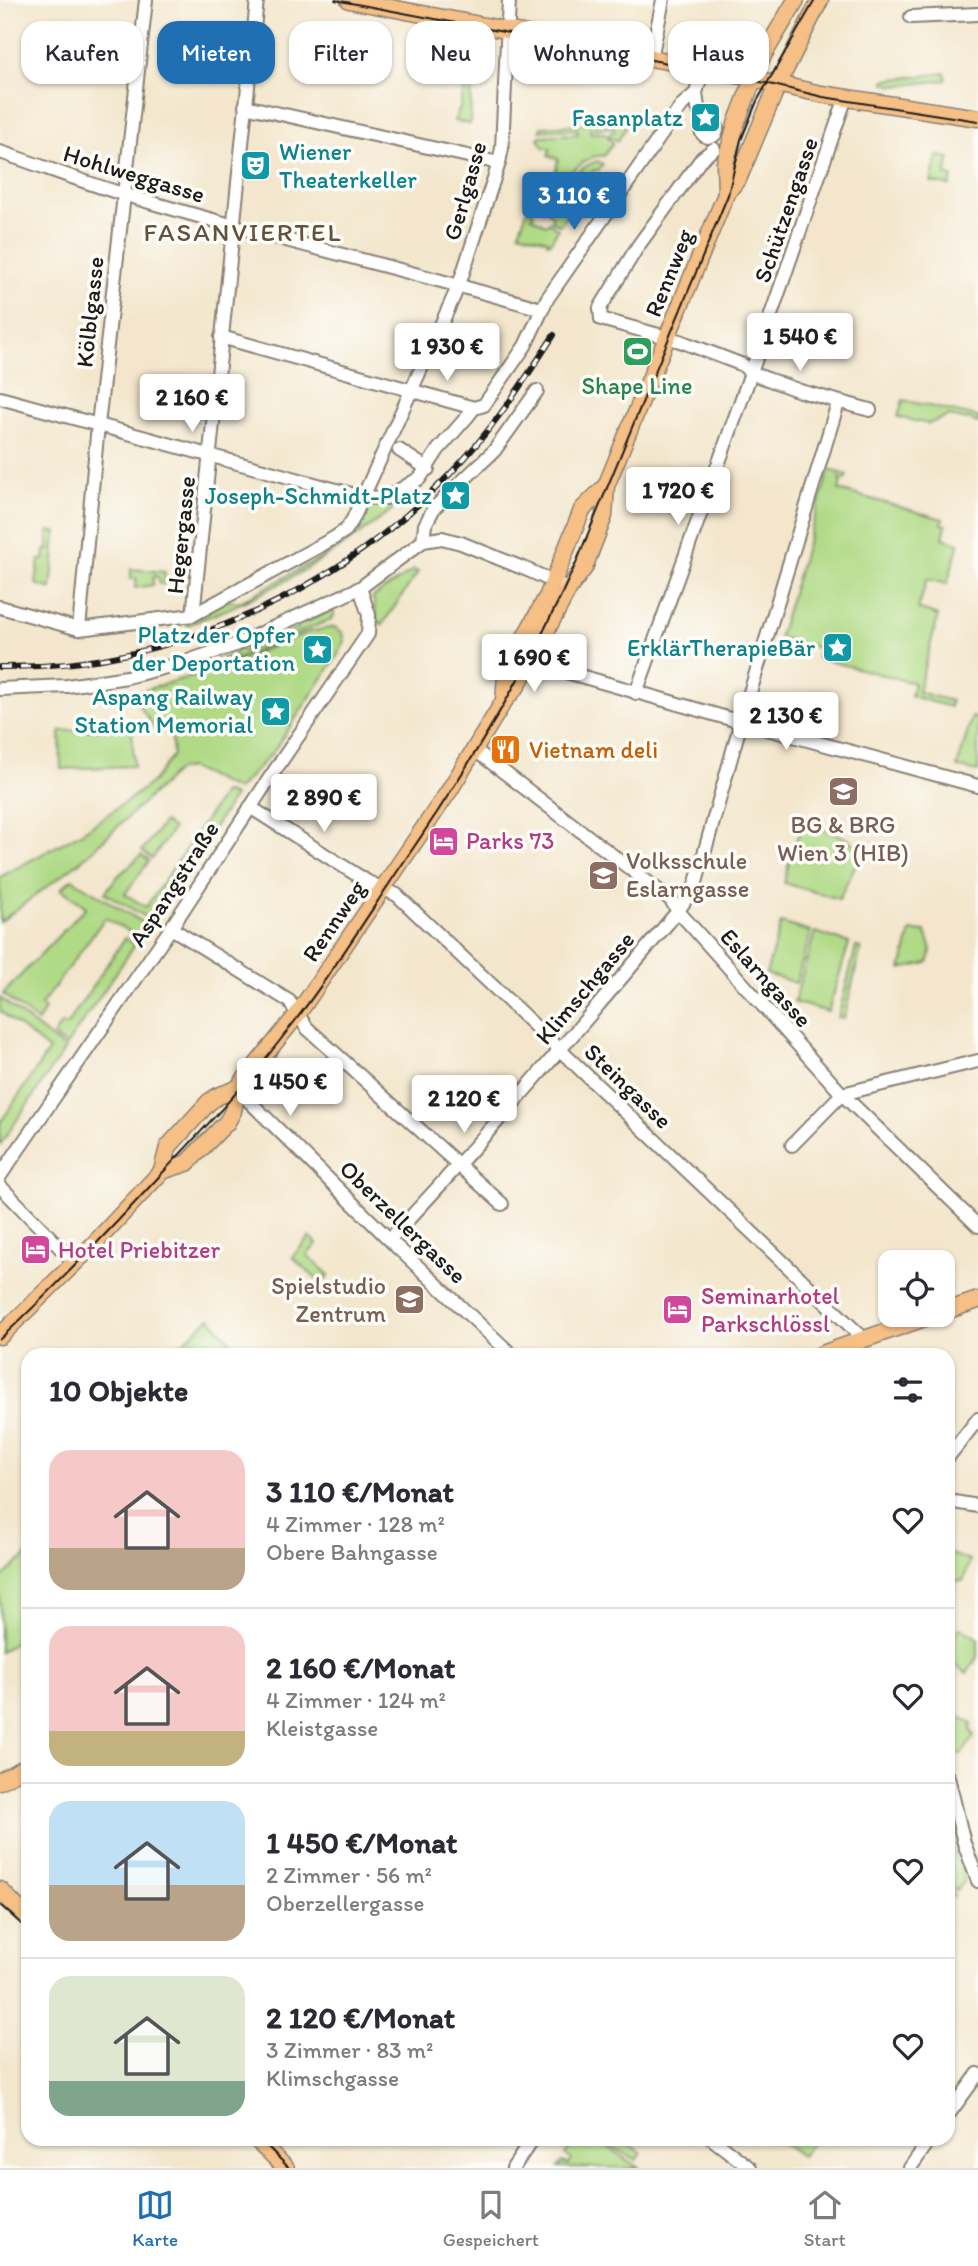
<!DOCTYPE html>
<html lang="de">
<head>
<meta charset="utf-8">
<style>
	:root { --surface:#fff; --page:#f7f7f7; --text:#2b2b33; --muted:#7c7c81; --line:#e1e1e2; --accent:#1f6fb2 }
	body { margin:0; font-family:Itim,sans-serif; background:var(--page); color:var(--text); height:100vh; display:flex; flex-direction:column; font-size:26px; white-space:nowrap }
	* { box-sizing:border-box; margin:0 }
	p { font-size:23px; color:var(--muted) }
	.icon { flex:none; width:38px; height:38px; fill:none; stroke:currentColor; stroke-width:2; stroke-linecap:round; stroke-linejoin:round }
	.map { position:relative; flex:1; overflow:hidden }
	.sheet { position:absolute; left:21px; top:1348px; width:934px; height:798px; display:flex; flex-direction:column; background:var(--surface); border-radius:21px; box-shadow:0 2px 5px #0004 }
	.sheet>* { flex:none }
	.hud { position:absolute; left:21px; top:21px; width:936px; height:63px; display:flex; gap:14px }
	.buttons { position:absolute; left:878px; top:1250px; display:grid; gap:14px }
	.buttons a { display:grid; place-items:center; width:77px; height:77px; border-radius:14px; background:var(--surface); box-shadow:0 2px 5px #0004; font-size:35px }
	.price { position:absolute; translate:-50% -60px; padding:0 16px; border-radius:7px; background:#fff; color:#222; font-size:23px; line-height:46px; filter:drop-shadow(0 2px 4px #0008) }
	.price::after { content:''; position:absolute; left:50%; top:42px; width:21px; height:16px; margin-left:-10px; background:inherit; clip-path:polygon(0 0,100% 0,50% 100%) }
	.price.on { background:var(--accent); color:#fff }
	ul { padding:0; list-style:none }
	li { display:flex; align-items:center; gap:21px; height:175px; padding:0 28px }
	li+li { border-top:2px solid var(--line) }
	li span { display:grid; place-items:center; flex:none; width:196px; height:140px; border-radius:21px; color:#555 }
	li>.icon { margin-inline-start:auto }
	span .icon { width:84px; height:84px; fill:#fffc; stroke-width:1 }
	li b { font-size:30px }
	h2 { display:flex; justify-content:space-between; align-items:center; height:84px; padding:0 28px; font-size:30px }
	.tag { padding:0 24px; border-radius:21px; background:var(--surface); box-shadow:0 2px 5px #0004; font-size:24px; line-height:63px }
	.tag.on { background:var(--accent); color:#fff }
	.menu { display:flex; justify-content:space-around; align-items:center; height:98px; border-top:2px solid var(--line); background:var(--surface); font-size:19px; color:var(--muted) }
	.menu a { display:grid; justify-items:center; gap:4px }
	.menu .on { color:var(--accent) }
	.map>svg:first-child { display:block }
	.green { fill:#b0da86; stroke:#667b51; stroke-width:2 }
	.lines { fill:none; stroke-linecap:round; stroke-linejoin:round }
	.minor-casing { stroke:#888174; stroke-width:16 }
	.major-casing { stroke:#888174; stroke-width:19 }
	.minor { stroke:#fff; stroke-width:12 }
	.major { stroke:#f5bf86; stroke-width:16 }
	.tram { stroke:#1c1c1c; stroke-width:2 }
	.rail-casing { stroke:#1c1c1c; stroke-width:6 }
	.rail { stroke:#fdfcf7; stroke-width:3.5; stroke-dasharray:10; stroke-linecap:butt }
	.labels { text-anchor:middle; stroke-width:7; stroke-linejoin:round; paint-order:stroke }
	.culture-label { font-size:24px; fill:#0d838f; stroke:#fdfcf7; text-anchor:end }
	.street-label { font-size:24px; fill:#1c1c1c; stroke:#fdfcf7 }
	.leisure-label { font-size:24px; fill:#27864d; stroke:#fdfcf7 }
	.food-label { font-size:24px; fill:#c56008; stroke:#fdfcf7; text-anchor:start }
	.education-label { font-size:24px; fill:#785e54; stroke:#fdfcf7 }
	.hotel-label { font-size:24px; fill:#b23c85; stroke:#fdfcf7; text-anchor:start }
	.neighbourhood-label { font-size:26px; letter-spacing:2px; fill:#61513d; stroke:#fdfcf7 }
</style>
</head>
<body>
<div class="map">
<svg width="978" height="2168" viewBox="0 0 978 2168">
	<rect width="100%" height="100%" fill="#fdfcf7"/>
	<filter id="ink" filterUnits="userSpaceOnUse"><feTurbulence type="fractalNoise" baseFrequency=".0143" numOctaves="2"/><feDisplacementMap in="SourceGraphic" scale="14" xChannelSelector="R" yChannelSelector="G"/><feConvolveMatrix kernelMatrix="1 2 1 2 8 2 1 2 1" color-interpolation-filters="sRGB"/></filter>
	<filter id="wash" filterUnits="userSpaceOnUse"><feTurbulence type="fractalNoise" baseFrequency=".00686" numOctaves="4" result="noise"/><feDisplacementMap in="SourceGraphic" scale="28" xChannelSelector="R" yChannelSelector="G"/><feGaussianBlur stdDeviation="1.57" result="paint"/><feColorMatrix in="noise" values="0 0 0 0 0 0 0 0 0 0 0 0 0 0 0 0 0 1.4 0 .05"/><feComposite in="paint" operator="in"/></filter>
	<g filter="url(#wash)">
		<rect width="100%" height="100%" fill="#f3e6cc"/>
		<g class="green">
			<polygon points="945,73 946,80 894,86 885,83 885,80"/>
			<polygon points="472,81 470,124 454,121 460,108 466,83"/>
			<path d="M 629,121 L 618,141 L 609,136 L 610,133 L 614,132 L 614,127 L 590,129 L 591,133 L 605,133 L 613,143 L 604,156 C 583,153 576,178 555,175 L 558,159 L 548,156 L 550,149 L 543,147 L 538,139 L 540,136 L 578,134 L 577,129 L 540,131 L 541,127 Z"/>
			<polygon points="937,156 950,158 946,175 952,177 950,186 931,182"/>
			<path d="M 598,161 L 603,164 L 599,170 L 594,170 L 589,177 L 590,182 L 582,194 L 578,194 L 571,204 L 572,209 L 560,225 L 551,220 L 553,216 L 548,212 C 560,193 575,167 598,161 Z"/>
			<polygon points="536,176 562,183 553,198 542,192 540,197 551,201 544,211 538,207 536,209 525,201 526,194 532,192"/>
			<polygon points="528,208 534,213 532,217 546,225 549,222 558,229 550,243 547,243 548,240 519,232"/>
			<polygon points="903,400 978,417 978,423 968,419 967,420 949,416 928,424 898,417"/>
			<polygon points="829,470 847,475 845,480 839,478 841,481 839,490 943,519 942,524 946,525 943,538 959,543 947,584 927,579 918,609 938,616 918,692 951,701 950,707 911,696 914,683 817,658 819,648 779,637"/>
			<path d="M 396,501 L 399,504 C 334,557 266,597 187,625 L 187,619 L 230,600 L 240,602 L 345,544 L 344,540 L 355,529 L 366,505 L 385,506 Z"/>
			<polygon points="48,531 57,532 53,550 55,551 51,589 36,584 39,560 44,560 45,550 48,550"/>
			<polygon points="131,569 165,572 164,584 159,584 159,578 155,576 153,579 153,585 135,588 137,579 131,579"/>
			<polygon points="414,570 418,572 382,625 377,619 373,597"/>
			<polygon points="333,610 334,615 332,619 231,661 190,674 191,666 195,665 197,667 235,654 235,651 240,649 243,651 298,628 299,625"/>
			<polygon points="335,627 343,633 345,642 338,655 273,752 237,790 190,768 178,770 82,860 0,922 0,877 81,833 134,796 153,781 173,755 171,730 157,731 131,694 225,666 308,632"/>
			<polygon points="972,717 978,719 978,772 957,767"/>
			<polygon points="132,728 134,766 61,769 60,731"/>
			<polygon points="224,792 234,796 206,840 196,834"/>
			<polygon points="164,822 173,829 152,859 142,851"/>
			<path d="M 808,826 C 825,830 849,835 860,850 L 860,856 L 839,899 L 784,883 C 789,866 791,836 808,826 Z"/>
			<polygon points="193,839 202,845 151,920 105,893 116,878 141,855 149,861 125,894 146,907"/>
			<polygon points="72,879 147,925 137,940 129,935 130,932 105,918 41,1005 45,1009 38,1022 3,994 86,907 61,889"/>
			<polygon points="781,923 811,932 796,983 766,974"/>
			<path d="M 911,931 L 925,932 C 931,943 933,951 928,963 L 901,969 Z"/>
			<polygon points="815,932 849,943 828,1012 794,1002"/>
			<polygon points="125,938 135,945 66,1046 53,1036 61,1024 66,1026"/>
			<polygon points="856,947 861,948 844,1019 838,1018"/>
			<polygon points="0,998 65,1049 0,1145 0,1123 49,1050 0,1011"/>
			<polygon points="310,1237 317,1244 307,1255 329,1275 321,1283 292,1257"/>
			<polygon points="210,1318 231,1341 217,1354 170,1354"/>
			<polygon points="948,1553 970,1561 963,1581 949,1580"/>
			<polygon points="28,1554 28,1633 0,1652 0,1579"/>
			<polygon points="960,1628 978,1638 978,1657 967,1673 949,1660 949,1642"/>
			<polygon points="951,1710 972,1724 971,1730 974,1736 962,1754 954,1753 949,1726 949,1712"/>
			<polygon points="952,1845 965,1881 957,1890 952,1888 950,1890 954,1895 953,1897 948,1893 949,1847"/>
			<polygon points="581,2138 580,2140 590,2147 595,2139 639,2168 559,2167 562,2162 568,2164 571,2159 565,2155 576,2139"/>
			<polygon points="597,2139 623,2139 642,2153 636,2160"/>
			<polygon points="779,2139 779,2138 815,2139 801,2156 778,2140"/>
		</g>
	</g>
	<g filter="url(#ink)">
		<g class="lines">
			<defs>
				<g id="minor">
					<polyline points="911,17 978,14"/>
					<polyline points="651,58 663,0"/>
					<polyline points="696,93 698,108 705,122"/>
					<polyline points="245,106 499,163"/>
					<circle cx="709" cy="129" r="8"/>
					<polyline points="714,149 702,158 638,246 600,308 601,319 680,341 743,365 751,373 800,391 870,410"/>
					<path d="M 0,152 C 42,166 83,182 126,195 C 263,237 403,268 541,309"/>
					<polyline points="221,337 474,408"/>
					<polyline points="0,398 362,497 386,498 420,478 438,450 467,417 474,408 484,405 525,346 547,299 682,105 696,93 703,68"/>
					<polyline points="399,450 428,469"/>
					<polyline points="423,541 425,525 434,508 494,451 537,391"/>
					<polyline points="523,568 559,584"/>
					<polyline points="0,607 79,629 193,615 334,538 346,530 353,519 459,285 499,163 502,148 509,0"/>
					<polyline points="193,615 257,0"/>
					<polyline points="79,629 98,425 146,0"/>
					<polyline points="526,655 532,661 542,665 741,722 978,786"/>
					<polyline points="0,689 67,686 127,677 182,663 235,645 360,588 423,541 442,538 461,543 520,567"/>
					<polyline points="636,693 751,373 846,97"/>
					<polyline points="475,750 671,900 678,911 842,1094 978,1226"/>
					<polyline points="250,807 368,882 397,895 864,1339"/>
					<polyline points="171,928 289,1001 307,1028 502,1204"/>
					<polyline points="237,1089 398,1248 511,1354"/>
					<polyline points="792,1145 842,1094 978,1061"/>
					<polyline points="0,1176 171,928 269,779 368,634 369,615 360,588"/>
					<polyline points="0,1186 75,1263"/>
					<path d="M 390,1239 C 490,1133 584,1023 678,911 L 695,886 L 741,722 L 838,403"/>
					<polyline points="948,1457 978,1419"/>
					<polyline points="948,1501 978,1506"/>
					<polyline points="948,1777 964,1843 978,1881"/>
					<polyline points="948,2115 978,2074"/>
					<polyline points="711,2138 750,2168"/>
					<polyline points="513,2168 533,2138"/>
					<polyline points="910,2168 931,2138"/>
				</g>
				<g id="major">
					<polyline points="349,0 724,72 821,94 978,118"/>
					<polyline points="726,194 725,163 737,121 761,59 796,0"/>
					<polyline points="504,701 506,675 510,664 548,595 582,510 606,486"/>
					<polyline points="162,1171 187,1163 227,1122 233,1111 237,1089 297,1015 449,791 504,701 517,686 569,588 584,568 604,516 606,486 726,194 739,177 778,84 820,0"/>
					<polyline points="943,1312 978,1300"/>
					<polyline points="0,1336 93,1245 162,1171 168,1147 209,1102 218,1096 237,1089"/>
					<polyline points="822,1354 936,1314"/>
					<polyline points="0,1781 28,1766"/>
					<polyline points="0,1890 28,1918"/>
					<polyline points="255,2138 286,2168"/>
				</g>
			</defs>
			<use href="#minor" class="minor-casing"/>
			<use href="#major" class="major-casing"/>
			<use href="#minor" class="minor"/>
			<use href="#major" class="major"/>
			<g class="tram">
				<polyline points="335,0 736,76 823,97 978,121"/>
				<path d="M 0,1339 C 58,1285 112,1228 166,1169 C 208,1124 251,1079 288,1030 C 328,979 363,923 399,869 C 467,770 527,673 576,563 L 728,195 L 741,140 L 757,101 L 815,0"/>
				<polyline points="0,1905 28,1930"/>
				<polyline points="259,2138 289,2168"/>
			</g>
			<defs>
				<path id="rail" d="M 0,667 C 176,669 347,588 464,459 C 498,421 526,378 554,335"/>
			</defs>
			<use href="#rail" class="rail-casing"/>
			<use href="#rail" class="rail"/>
		</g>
	</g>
	<defs>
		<symbol id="sight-square" viewBox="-11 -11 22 22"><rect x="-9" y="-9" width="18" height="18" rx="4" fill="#0f9aa8" stroke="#fdfcf7"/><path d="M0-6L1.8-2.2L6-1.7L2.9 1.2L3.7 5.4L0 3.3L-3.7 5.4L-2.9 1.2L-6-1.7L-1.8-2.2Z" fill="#fff"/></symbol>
		<symbol id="theatre-square" viewBox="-11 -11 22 22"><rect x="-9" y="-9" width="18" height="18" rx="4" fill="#0f9aa8" stroke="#fdfcf7"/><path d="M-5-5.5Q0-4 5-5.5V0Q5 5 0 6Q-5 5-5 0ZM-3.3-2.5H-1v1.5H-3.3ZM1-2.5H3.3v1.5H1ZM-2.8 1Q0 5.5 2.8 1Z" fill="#fff"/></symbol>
		<symbol id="stadium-square" viewBox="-11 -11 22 22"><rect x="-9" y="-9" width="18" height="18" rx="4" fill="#2e9e5b" stroke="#fdfcf7"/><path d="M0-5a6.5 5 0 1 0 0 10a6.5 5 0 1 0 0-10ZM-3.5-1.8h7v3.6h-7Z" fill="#fff"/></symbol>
		<symbol id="restaurant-square" viewBox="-11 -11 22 22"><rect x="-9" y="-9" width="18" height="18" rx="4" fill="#e8710a" stroke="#fdfcf7"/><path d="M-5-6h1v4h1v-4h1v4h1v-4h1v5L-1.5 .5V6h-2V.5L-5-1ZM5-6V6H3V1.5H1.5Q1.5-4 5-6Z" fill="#fff"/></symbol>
		<symbol id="school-square" viewBox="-11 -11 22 22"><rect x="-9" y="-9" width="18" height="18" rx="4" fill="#8d6e63" stroke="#fdfcf7"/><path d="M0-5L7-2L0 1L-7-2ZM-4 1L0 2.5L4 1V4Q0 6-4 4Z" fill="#fff"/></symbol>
		<symbol id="hotel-square" viewBox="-11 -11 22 22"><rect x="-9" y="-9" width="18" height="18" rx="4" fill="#d1479c" stroke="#fdfcf7"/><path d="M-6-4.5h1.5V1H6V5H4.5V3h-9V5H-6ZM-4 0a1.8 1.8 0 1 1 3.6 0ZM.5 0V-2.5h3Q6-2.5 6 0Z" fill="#fff"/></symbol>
	</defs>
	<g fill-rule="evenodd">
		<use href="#sight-square" x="688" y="100" width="35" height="35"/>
		<use href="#theatre-square" x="238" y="148" width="35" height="35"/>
		<use href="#stadium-square" x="620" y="334" width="35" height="35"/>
		<use href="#sight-square" x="438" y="478" width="35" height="35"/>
		<use href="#sight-square" x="820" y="630" width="35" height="35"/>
		<use href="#sight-square" x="300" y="632" width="35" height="35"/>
		<use href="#sight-square" x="258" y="694" width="35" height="35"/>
		<use href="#restaurant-square" x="488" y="732" width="35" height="35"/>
		<use href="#school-square" x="826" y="774" width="35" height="35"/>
		<use href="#hotel-square" x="426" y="824" width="35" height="35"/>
		<use href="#school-square" x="586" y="858" width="35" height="35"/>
		<use href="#hotel-square" x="18" y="1232" width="35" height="35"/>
		<use href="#school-square" x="392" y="1282" width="35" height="35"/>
		<use href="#hotel-square" x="660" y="1292" width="35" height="35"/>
	</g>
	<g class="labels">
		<g class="culture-label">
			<text x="683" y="126">Fasanplatz</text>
			<text x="279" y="160" text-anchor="start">Wiener<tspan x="279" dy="28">Theaterkeller</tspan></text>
			<text x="432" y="504">Joseph-Schmidt-Platz</text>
			<text x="295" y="643">Platz der Opfer<tspan x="295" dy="28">der Deportation</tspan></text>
			<text x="815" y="656">ErklärTherapieBär</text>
			<text x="253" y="705">Aspang Railway<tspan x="253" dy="28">Station Memorial</tspan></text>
		</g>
		<g class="street-label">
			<text transform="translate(134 174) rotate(17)" y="8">Hohlweggasse</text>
			<text transform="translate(465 191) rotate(-74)" y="8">Gerlgasse</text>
			<text transform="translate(786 210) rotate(-71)" y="8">Schützengasse</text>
			<text transform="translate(669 273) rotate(-68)" y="8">Rennweg</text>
			<text transform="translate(90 312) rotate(-84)" y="8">Kölblgasse</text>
			<text transform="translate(181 535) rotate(-84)" y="8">Hegergasse</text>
			<text transform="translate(174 884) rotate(-57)" y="8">Aspangstraße</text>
			<text transform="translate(334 921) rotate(-56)" y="8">Rennweg</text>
			<text transform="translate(766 978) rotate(48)" y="8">Eslarngasse</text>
			<text transform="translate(585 988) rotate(-50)" y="8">Klimschgasse</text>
			<text transform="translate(628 1086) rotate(44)" y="8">Steingasse</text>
			<text transform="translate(403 1222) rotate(44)" y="8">Oberzellergasse</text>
		</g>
		<g class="leisure-label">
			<text x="637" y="394">Shape Line</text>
		</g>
		<g class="food-label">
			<text x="529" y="758">Vietnam deli</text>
		</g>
		<g class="education-label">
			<text x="843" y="833">BG &amp; BRG<tspan x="843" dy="28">Wien 3 (HIB)</tspan></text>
			<text x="626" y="869" text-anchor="start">Volksschule<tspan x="626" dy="28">Eslarngasse</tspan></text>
			<text x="386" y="1294" text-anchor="end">Spielstudio<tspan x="386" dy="28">Zentrum</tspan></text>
		</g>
		<g class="hotel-label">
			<text x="466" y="849">Parks 73</text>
			<text x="58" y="1258">Hotel Priebitzer</text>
			<text x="701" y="1304">Seminarhotel<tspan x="701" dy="28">Parkschlössl</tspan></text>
		</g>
		<g class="neighbourhood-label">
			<text x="243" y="241">FASANVIERTEL</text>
		</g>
	</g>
</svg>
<div class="buttons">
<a><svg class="icon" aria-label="locate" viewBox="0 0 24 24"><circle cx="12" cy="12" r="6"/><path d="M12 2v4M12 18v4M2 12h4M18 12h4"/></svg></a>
</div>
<b class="price on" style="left:574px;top:232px">3 110 €</b>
<b class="price" style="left:800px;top:373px">1 540 €</b>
<b class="price" style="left:447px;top:383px">1 930 €</b>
<b class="price" style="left:192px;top:434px">2 160 €</b>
<b class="price" style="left:678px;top:527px">1 720 €</b>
<b class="price" style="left:534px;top:694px">1 690 €</b>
<b class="price" style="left:786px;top:752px">2 130 €</b>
<b class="price" style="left:324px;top:834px">2 890 €</b>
<b class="price" style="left:290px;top:1118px">1 450 €</b>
<b class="price" style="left:464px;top:1135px">2 120 €</b>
<div class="hud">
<a class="tag">Kaufen</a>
<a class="tag on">Mieten</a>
<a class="tag">Filter</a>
<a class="tag">Neu</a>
<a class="tag">Wohnung</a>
<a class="tag">Haus</a>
</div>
<section class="sheet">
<h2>10 Objekte<svg class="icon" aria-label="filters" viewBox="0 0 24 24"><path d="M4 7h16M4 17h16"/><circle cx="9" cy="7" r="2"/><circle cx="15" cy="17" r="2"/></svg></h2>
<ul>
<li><span style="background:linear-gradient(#f6c9c9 70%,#b9a48a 0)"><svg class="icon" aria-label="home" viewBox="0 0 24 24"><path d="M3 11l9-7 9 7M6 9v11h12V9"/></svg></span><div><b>3 110 €/Monat</b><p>4 Zimmer · 128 m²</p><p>Obere Bahngasse</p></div><svg class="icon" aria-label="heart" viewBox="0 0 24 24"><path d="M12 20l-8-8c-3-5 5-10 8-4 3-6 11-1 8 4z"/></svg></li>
<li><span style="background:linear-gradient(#f6c9c9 75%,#c2b280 0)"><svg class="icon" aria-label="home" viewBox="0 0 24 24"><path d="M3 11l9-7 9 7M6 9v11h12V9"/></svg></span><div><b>2 160 €/Monat</b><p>4 Zimmer · 124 m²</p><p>Kleistgasse</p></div><svg class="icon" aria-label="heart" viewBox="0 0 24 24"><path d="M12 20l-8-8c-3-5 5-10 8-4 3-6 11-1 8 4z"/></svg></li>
<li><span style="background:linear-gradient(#bfe0f5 60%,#b9a48a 0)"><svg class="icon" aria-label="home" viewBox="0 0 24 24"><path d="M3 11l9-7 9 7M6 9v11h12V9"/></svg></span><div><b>1 450 €/Monat</b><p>2 Zimmer · 56 m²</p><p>Oberzellergasse</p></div><svg class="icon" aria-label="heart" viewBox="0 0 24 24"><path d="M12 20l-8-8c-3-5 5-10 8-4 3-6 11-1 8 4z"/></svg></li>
<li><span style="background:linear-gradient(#dfe7d0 75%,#7fa58c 0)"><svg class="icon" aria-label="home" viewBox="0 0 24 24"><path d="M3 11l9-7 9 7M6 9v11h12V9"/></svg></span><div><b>2 120 €/Monat</b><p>3 Zimmer · 83 m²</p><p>Klimschgasse</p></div><svg class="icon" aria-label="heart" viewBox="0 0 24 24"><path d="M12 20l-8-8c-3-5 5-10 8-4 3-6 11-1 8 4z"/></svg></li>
</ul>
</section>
</div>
<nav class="menu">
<a class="on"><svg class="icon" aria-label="map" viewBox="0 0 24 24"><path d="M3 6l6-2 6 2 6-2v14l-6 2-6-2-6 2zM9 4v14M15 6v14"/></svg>Karte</a>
<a><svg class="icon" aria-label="saved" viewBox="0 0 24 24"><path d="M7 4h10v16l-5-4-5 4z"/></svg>Gespeichert</a>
<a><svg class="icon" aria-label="home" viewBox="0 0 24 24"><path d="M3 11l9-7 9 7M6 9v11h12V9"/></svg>Start</a>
</nav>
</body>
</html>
